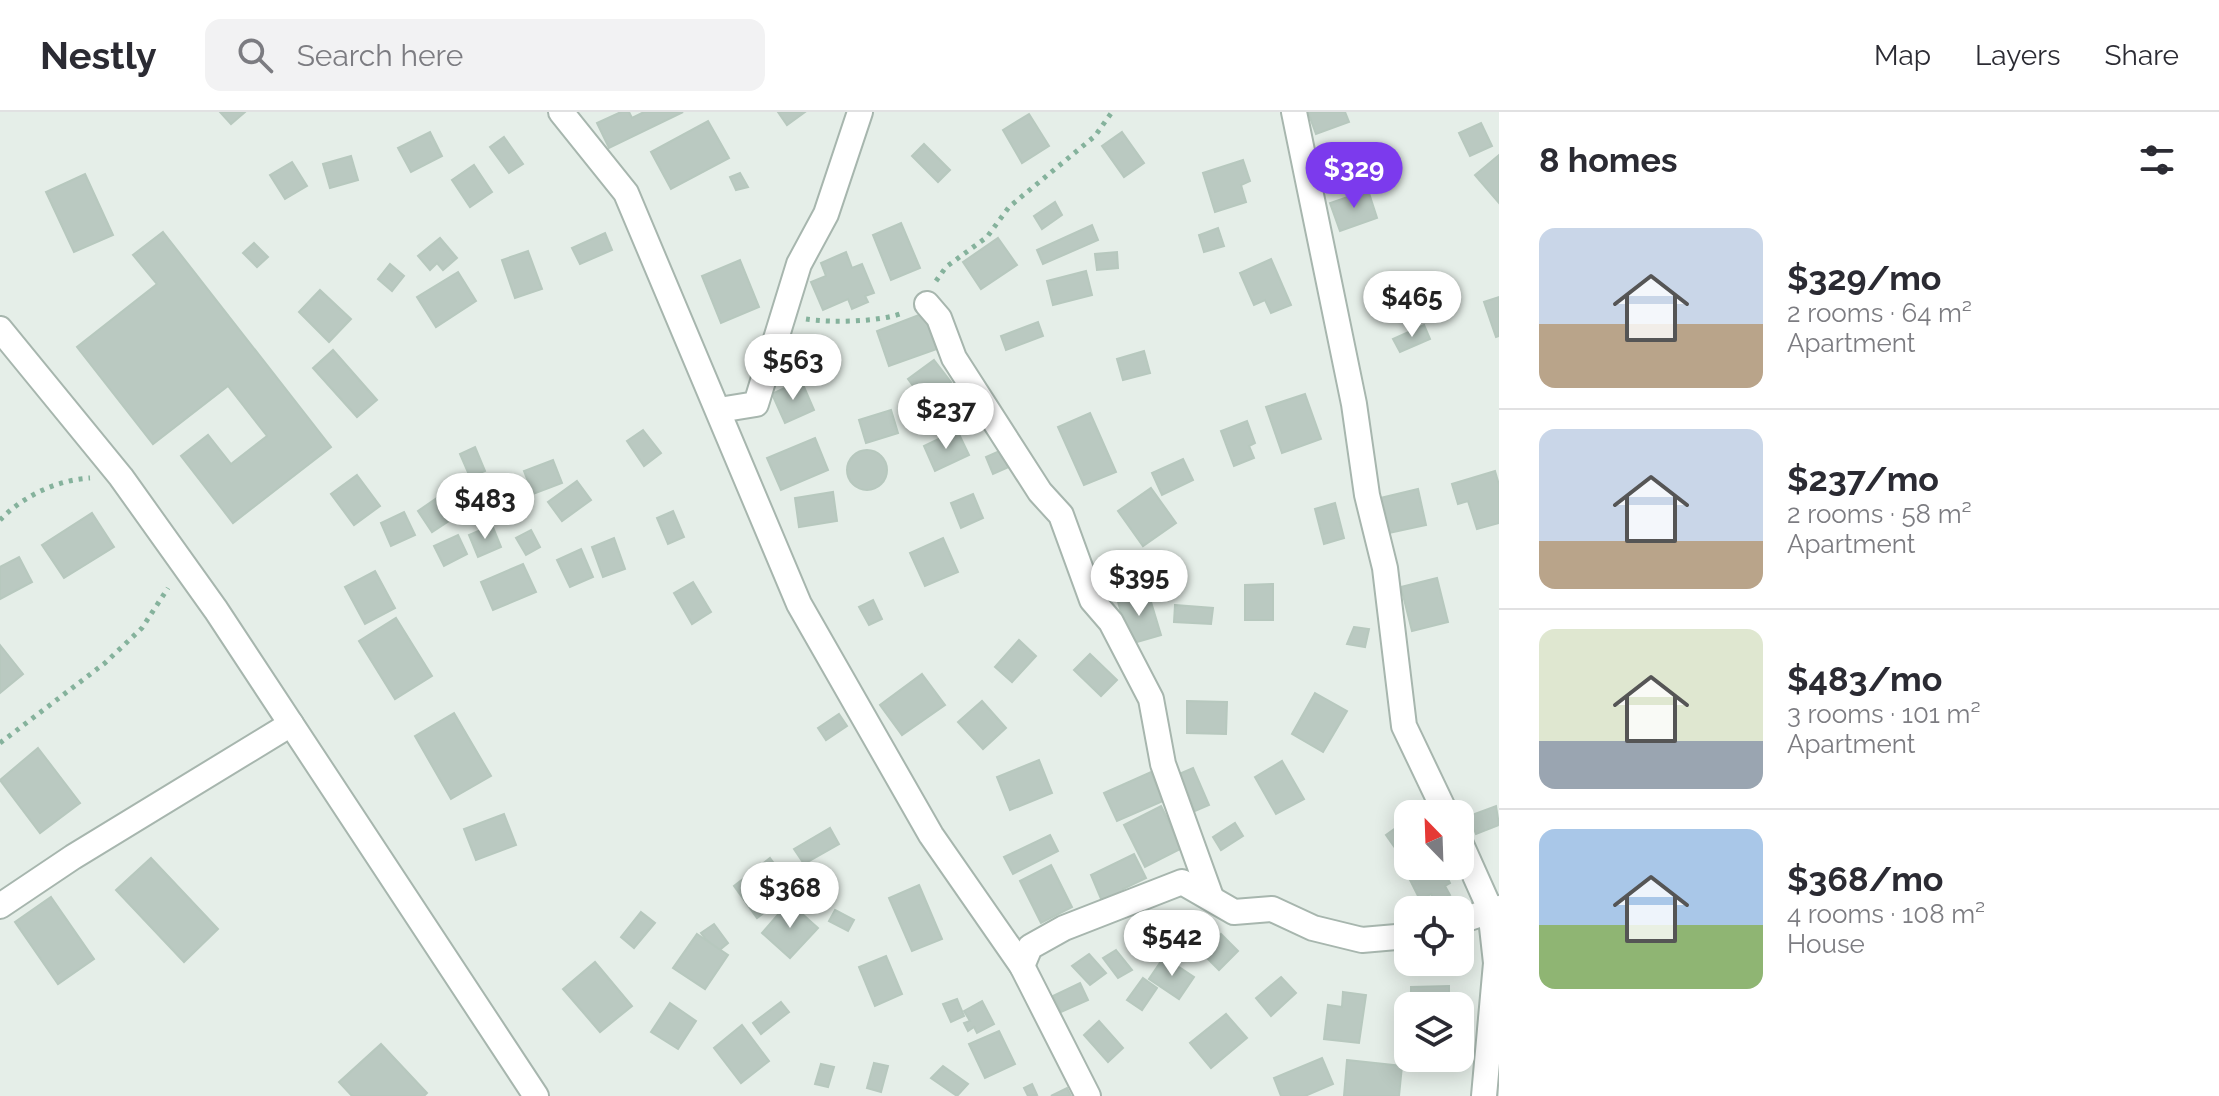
<!DOCTYPE html>
<html lang="en">
<head>
<meta charset="utf-8">
<style>
	:root { --surface:#fff; --page:#f2f2f3; --text:#2b2b33; --muted:#7c7c81; --line:#e1e1e2; --accent:#7c3aed }
	body { margin:0; font-family:Raleway,sans-serif; background:var(--page); color:var(--text); height:100vh; display:flex; flex-direction:column; font-size:30px; white-space:nowrap }
	* { box-sizing:border-box; margin:0 }
	p { font-size:26px; color:var(--muted) }
	.icon { flex:none; width:44px; height:44px; fill:none; stroke:currentColor; stroke-width:2; stroke-linecap:round; stroke-linejoin:round }
	.map { position:relative; flex:1; overflow:hidden }
	.panel { display:flex; flex-direction:column; background:var(--surface); width:720px }
	.panel>* { flex:none }
	.needle { width:52px; rotate:337deg }
	.controls { position:absolute; left:1394px; top:688px; display:grid; gap:16px }
	.controls a { display:grid; place-items:center; width:80px; height:80px; border-radius:16px; background:var(--surface); box-shadow:0 4px 20px #0003; font-size:40px }
	.price { position:absolute; translate:-50% -68px; padding:0 18px; border-radius:28px; background:#fff; color:#222; font-size:26px; line-height:52px; filter:drop-shadow(0 2px 4px #0008) }
	.price::after { content:''; position:absolute; left:50%; top:48px; width:24px; height:18px; margin-left:-12px; background:inherit; clip-path:polygon(0 0,100% 0,50% 100%) }
	.price.selected { background:var(--accent); color:#fff }
	ul { padding:0; list-style:none }
	li { display:flex; align-items:center; gap:24px; height:200px; padding:0 40px }
	li+li { border-top:2px solid var(--line) }
	li span { display:grid; place-items:center; flex:none; width:224px; height:160px; border-radius:16px; color:#555 }
	li>.icon { margin-inline-start:auto }
	span .icon { width:96px; height:96px; fill:#fffc; stroke-width:1 }
	li b { font-size:34px }
	h2 { display:flex; justify-content:space-between; align-items:center; height:96px; padding:0 40px; font-size:34px }
	header { display:flex; align-items:center; gap:48px; box-sizing:border-box; height:112px; padding:0 40px; background:var(--surface); border-bottom:2px solid var(--line) }
	header strong { font-size:38px }
	nav { display:flex; gap:44px; margin-inline-start:auto; font-size:28px }
	.search { width:560px; height:72px; background:var(--page); display:flex; align-items:center; gap:20px; box-sizing:border-box; padding:0 28px; border-radius:16px; color:var(--muted); font-size:30px }
	main { display:flex; flex:1; min-height:0 }
	.map>svg:first-child { display:block }
	.building { fill:#bac9c1; stroke:#b7c8be; stroke-width:2 }
	.lines { fill:none; stroke-linecap:round; stroke-linejoin:round }
	.street-casing { stroke:#a7b6ae; stroke-width:28 }
	.path { stroke:#85b29c; stroke-width:5; stroke-dasharray:4 6; stroke-linecap:butt }
	.street { stroke:#fff; stroke-width:24 }
</style>
</head>
<body>
<header>
<strong>Nestly</strong>
<div class="search"><svg class="icon" aria-label="search" viewBox="0 0 24 24"><circle cx="10" cy="10" r="6"/><path d="M15 15l6 6"/></svg>Search here</div>
<nav><a>Map</a><a>Layers</a><a>Share</a></nav>
</header>
<main>
<div class="map">
<svg width="1499" height="984" viewBox="0 0 1499 984">
	<rect width="100%" height="100%" fill="#e5eee8"/>
	<g class="building">
		<polygon points="220,0 245,0 231,12"/>
		<polygon points="621,0 629,0 632,6 644,0 683,0 609,36 597,11"/>
		<polygon points="778,0 805,0 787,13"/>
		<polygon points="1308,0 1345,0 1349,10 1316,22"/>
		<polygon points="1029,2 1049,34 1022,51 1003,18"/>
		<polygon points="708,9 729,46 671,77 651,40"/>
		<polygon points="1481,11 1492,34 1470,44 1459,21"/>
		<polygon points="430,20 442,44 411,60 398,36"/>
		<polygon points="1122,20 1144,51 1124,65 1102,34"/>
		<polygon points="504,25 523,52 509,61 490,35"/>
		<polygon points="924,32 950,58 938,70 912,44"/>
		<polygon points="1499,43 1499,91 1475,63"/>
		<polygon points="351,44 358,68 330,76 323,52"/>
		<polygon points="1243,48 1250,69 1241,73 1246,90 1215,100 1203,61"/>
		<polygon points="292,50 307,74 285,87 270,63"/>
		<polygon points="474,53 492,80 470,95 452,68"/>
		<polygon points="740,61 748,75 736,78 730,65"/>
		<polygon points="85,62 113,123 74,140 46,80"/>
		<polygon points="1368,78 1377,106 1340,119 1330,91"/>
		<polygon points="1055,90 1062,103 1042,117 1034,104"/>
		<polygon points="901,111 920,156 891,168 873,123"/>
		<polygon points="1092,113 1098,128 1043,152 1037,138"/>
		<polygon points="1218,116 1224,134 1204,140 1199,123"/>
		<polygon points="163,120 331,335 233,411 181,344 208,323 231,352 267,324 228,274 153,332 77,235 157,172 133,143"/>
		<polygon points="605,121 612,138 580,152 572,136"/>
		<polygon points="440,126 457,146 443,158 437,151 430,158 418,144"/>
		<polygon points="998,126 1017,153 981,177 963,150"/>
		<polygon points="254,131 268,145 257,155 243,141"/>
		<polygon points="528,139 542,177 515,186 502,148"/>
		<polygon points="846,140 852,156 862,152 874,181 865,184 868,190 852,197 848,187 823,198 811,170 826,164 821,151"/>
		<polygon points="1117,140 1118,156 1097,158 1095,142"/>
		<polygon points="1271,147 1291,193 1271,201 1265,188 1254,193 1240,161"/>
		<polygon points="740,148 759,195 721,211 702,164"/>
		<polygon points="390,152 404,164 392,179 378,167"/>
		<polygon points="1086,159 1092,183 1053,193 1047,169"/>
		<polygon points="458,160 476,189 436,215 417,185"/>
		<polygon points="1405,162 1409,183 1388,188 1383,167"/>
		<polygon points="320,178 351,207 329,230 299,200"/>
		<polygon points="1499,185 1499,224 1496,225 1484,190"/>
		<polygon points="924,201 937,237 889,254 877,219"/>
		<polygon points="1038,210 1043,224 1006,238 1001,224"/>
		<polygon points="1424,213 1430,227 1400,240 1393,227"/>
		<polygon points="333,238 377,288 357,305 313,256"/>
		<polygon points="1144,239 1150,261 1123,268 1117,247"/>
		<polygon points="934,248 951,270 925,290 908,267"/>
		<polygon points="801,268 814,298 785,311 772,282"/>
		<polygon points="1305,282 1321,327 1282,341 1266,295"/>
		<polygon points="891,298 898,321 866,331 859,308"/>
		<polygon points="1090,301 1116,360 1084,373 1058,315"/>
		<polygon points="1247,309 1255,331 1249,334 1254,346 1234,354 1221,319"/>
		<polygon points="643,318 661,341 644,354 627,329"/>
		<polygon points="957,318 969,343 935,359 924,334"/>
		<polygon points="815,326 828,358 781,378 767,346"/>
		<polygon points="475,335 485,359 470,365 460,342"/>
		<polygon points="1004,337 1011,354 993,362 986,345"/>
		<circle cx="867" cy="358" r="20"/>
		<polygon points="1183,347 1193,368 1162,383 1152,361"/>
		<polygon points="553,348 562,371 533,382 524,359"/>
		<polygon points="1495,359 1499,373 1499,411 1477,417 1468,389 1458,392 1452,372"/>
		<polygon points="357,363 380,394 354,413 331,382"/>
		<polygon points="577,369 591,388 562,409 548,390"/>
		<polygon points="1151,376 1176,411 1143,434 1118,399"/>
		<polygon points="1418,377 1426,413 1384,422 1376,387"/>
		<polygon points="833,380 837,409 799,415 795,386"/>
		<polygon points="973,382 983,406 961,416 951,391"/>
		<polygon points="437,386 452,407 432,420 418,399"/>
		<polygon points="1335,391 1344,426 1324,432 1315,397"/>
		<polygon points="673,399 684,425 668,432 657,406"/>
		<polygon points="404,400 415,423 391,434 381,411"/>
		<polygon points="92,401 114,435 64,466 42,433"/>
		<polygon points="492,413 501,435 478,445 469,423"/>
		<polygon points="531,418 540,435 526,443 516,426"/>
		<polygon points="458,423 467,442 444,454 434,434"/>
		<polygon points="614,426 625,457 603,465 592,435"/>
		<polygon points="943,426 958,460 925,474 910,441"/>
		<polygon points="581,437 593,465 570,475 557,448"/>
		<polygon points="19,445 32,470 0,487 0,455"/>
		<polygon points="523,452 536,480 493,498 481,470"/>
		<polygon points="375,459 395,496 365,512 345,475"/>
		<polygon points="1437,466 1448,510 1412,519 1401,475"/>
		<polygon points="693,470 711,500 692,512 674,481"/>
		<polygon points="1273,472 1273,508 1245,508 1245,473"/>
		<polygon points="1148,480 1161,523 1130,532 1118,490"/>
		<polygon points="873,488 882,507 869,513 859,495"/>
		<polygon points="1175,493 1213,496 1211,512 1174,510"/>
		<polygon points="396,506 432,564 395,587 359,529"/>
		<polygon points="1354,515 1369,517 1365,535 1347,532"/>
		<polygon points="1019,528 1036,544 1012,570 995,555"/>
		<polygon points="0,533 23,562 0,581"/>
		<polygon points="1090,542 1117,568 1101,584 1074,558"/>
		<polygon points="922,562 945,593 902,623 880,593"/>
		<polygon points="1315,581 1347,599 1323,640 1292,622"/>
		<polygon points="982,589 1006,616 983,637 958,610"/>
		<polygon points="1187,589 1227,590 1226,622 1187,621"/>
		<polygon points="454,601 491,664 451,687 415,624"/>
		<polygon points="839,602 847,614 826,628 818,616"/>
		<polygon points="38,636 80,691 40,721 0,668"/>
		<polygon points="1039,648 1052,681 1010,698 997,665"/>
		<polygon points="1282,649 1304,687 1276,702 1255,665"/>
		<polygon points="1193,656 1209,693 1195,699 1179,662"/>
		<polygon points="1151,660 1163,689 1117,709 1104,681"/>
		<polygon points="1161,694 1182,736 1145,755 1124,713"/>
		<polygon points="1496,694 1499,713 1476,722 1469,704"/>
		<polygon points="504,702 516,733 476,748 464,717"/>
		<polygon points="1407,708 1408,752 1407,753 1386,723"/>
		<polygon points="1235,711 1243,724 1221,738 1213,725"/>
		<polygon points="830,716 839,732 804,752 794,737"/>
		<polygon points="1050,723 1058,739 1013,762 1004,745"/>
		<polygon points="1134,742 1146,766 1123,777 1126,783 1104,794 1091,763"/>
		<polygon points="151,746 218,817 184,850 116,778"/>
		<polygon points="770,746 794,778 757,806 734,774"/>
		<polygon points="1051,753 1072,795 1041,811 1020,769"/>
		<polygon points="1421,754 1442,754 1450,771 1445,774 1450,783 1435,790 1431,782 1420,788 1407,762"/>
		<polygon points="919,773 942,827 912,839 889,786"/>
		<polygon points="51,785 94,847 58,872 15,810"/>
		<polygon points="789,790 818,816 790,846 762,821"/>
		<polygon points="835,798 854,808 848,819 829,809"/>
		<polygon points="641,800 655,811 634,836 621,825"/>
		<polygon points="714,812 728,831 716,841 701,821"/>
		<polygon points="697,822 728,843 705,877 673,856"/>
		<polygon points="1221,822 1238,839 1219,858 1202,841"/>
		<polygon points="1116,838 1132,858 1118,866 1103,846"/>
		<polygon points="1089,842 1106,861 1090,873 1072,854"/>
		<polygon points="886,844 902,882 875,894 859,855"/>
		<polygon points="1164,845 1194,865 1179,887 1149,867"/>
		<polygon points="595,850 632,894 600,920 563,877"/>
		<polygon points="1281,865 1296,881 1271,904 1256,886"/>
		<polygon points="1143,866 1157,876 1142,898 1127,888"/>
		<polygon points="1080,871 1088,888 1061,900 1053,884"/>
		<polygon points="1449,874 1449,894 1411,894 1411,875"/>
		<polygon points="1343,880 1366,883 1359,931 1324,927 1328,893 1342,895"/>
		<polygon points="957,887 964,904 951,910 943,892"/>
		<polygon points="982,889 994,912 977,921 974,915 968,919 964,911 970,909 964,899"/>
		<polygon points="781,890 789,900 761,922 753,911"/>
		<polygon points="670,891 696,909 678,937 651,920"/>
		<polygon points="1226,902 1247,926 1211,956 1190,931"/>
		<polygon points="1099,909 1123,936 1108,950 1084,923"/>
		<polygon points="742,913 769,949 741,971 714,936"/>
		<polygon points="999,919 1015,952 985,966 969,932"/>
		<polygon points="381,932 427,981 424,984 352,984 339,970"/>
		<polygon points="1322,946 1333,972 1305,984 1281,984 1274,966"/>
		<polygon points="1347,948 1402,954 1399,984 1344,984"/>
		<polygon points="874,951 888,954 881,980 867,976"/>
		<polygon points="821,952 834,955 828,975 815,972"/>
		<polygon points="943,954 968,972 957,984 931,966"/>
		<polygon points="1032,972 1037,983 1028,984 1024,976"/>
		<polygon points="1067,976 1071,984 1051,984"/>
	</g>
	<g class="lines">
		<defs>
			<g id="street">
				<polyline points="561,0 626,81 799,492 931,723 1022,854 1088,984"/>
				<polyline points="1294,0 1354,292 1367,383 1385,456 1404,614 1446,702"/>
				<polyline points="927,192 939,206 954,246 1040,380 1061,403 1092,488 1111,510 1151,587 1163,652 1211,785"/>
				<polyline points="0,217 121,365 216,498 536,984"/>
				<polyline points="719,298 756,292 799,152 826,102 860,0"/>
				<polyline points="1460,730 1490,797 1496,851 1484,984"/>
				<polyline points="0,794 73,745 291,612"/>
				<polyline points="1460,809 1499,796"/>
				<polyline points="1022,854 1030,835 1064,816 1182,770 1234,800 1272,797 1313,816 1362,828 1408,824"/>
			</g>
		</defs>
		<use href="#street" class="street-casing"/>
		<g class="path">
			<polyline points="936,169 946,155 987,125 1009,95 1095,24 1112,0"/>
			<path d="M 806,207 C 832,211 879,210 903,201"/>
			<path d="M 0,408 C 23,384 57,368 90,366"/>
			<polyline points="0,631 105,551 142,516 168,476"/>
		</g>
		<use href="#street" class="street"/>
	</g>
</svg>
<div class="controls">
<a><svg class="needle" viewBox="-14 -14 28 28"><path d="M0-13l5 13h-10z" fill="#e53935"/><path d="M0 13l5-13h-10z" fill="#7c7c81"/></svg></a>
<a><svg class="icon" aria-label="locate" viewBox="0 0 24 24"><circle cx="12" cy="12" r="6"/><path d="M12 2v4M12 18v4M2 12h4M18 12h4"/></svg></a>
<a><svg class="icon" aria-label="layers" viewBox="0 0 24 24"><path d="M12 4l9 5-9 5-9-5zM3 14l9 5 9-5"/></svg></a>
</div>
<b class="price selected" style="left:1354px;top:98px">$329</b>
<b class="price" style="left:1412px;top:227px">$465</b>
<b class="price" style="left:793px;top:290px">$563</b>
<b class="price" style="left:946px;top:339px">$237</b>
<b class="price" style="left:485px;top:429px">$483</b>
<b class="price" style="left:1139px;top:506px">$395</b>
<b class="price" style="left:790px;top:818px">$368</b>
<b class="price" style="left:1172px;top:866px">$542</b>
</div>
<section class="panel">
<h2>8 homes<svg class="icon" aria-label="filters" viewBox="0 0 24 24"><path d="M4 7h16M4 17h16"/><circle cx="9" cy="7" r="2"/><circle cx="15" cy="17" r="2"/></svg></h2>
<ul>
<li><span style="background:linear-gradient(#c9d6e8 60%,#b9a48a 0)"><svg class="icon" aria-label="home" viewBox="0 0 24 24"><path d="M3 11l9-7 9 7M6 9v11h12V9"/></svg></span><div><b>$329/mo</b><p>2 rooms · 64 m²</p><p>Apartment</p></div></li>
<li><span style="background:linear-gradient(#c9d6e8 70%,#b9a48a 0)"><svg class="icon" aria-label="home" viewBox="0 0 24 24"><path d="M3 11l9-7 9 7M6 9v11h12V9"/></svg></span><div><b>$237/mo</b><p>2 rooms · 58 m²</p><p>Apartment</p></div></li>
<li><span style="background:linear-gradient(#dfe7d0 70%,#9aa5b1 0)"><svg class="icon" aria-label="home" viewBox="0 0 24 24"><path d="M3 11l9-7 9 7M6 9v11h12V9"/></svg></span><div><b>$483/mo</b><p>3 rooms · 101 m²</p><p>Apartment</p></div></li>
<li><span style="background:linear-gradient(#a9c7e8 60%,#8fb573 0)"><svg class="icon" aria-label="home" viewBox="0 0 24 24"><path d="M3 11l9-7 9 7M6 9v11h12V9"/></svg></span><div><b>$368/mo</b><p>4 rooms · 108 m²</p><p>House</p></div></li>
</ul>
</section>
</main>
</body>
</html>
